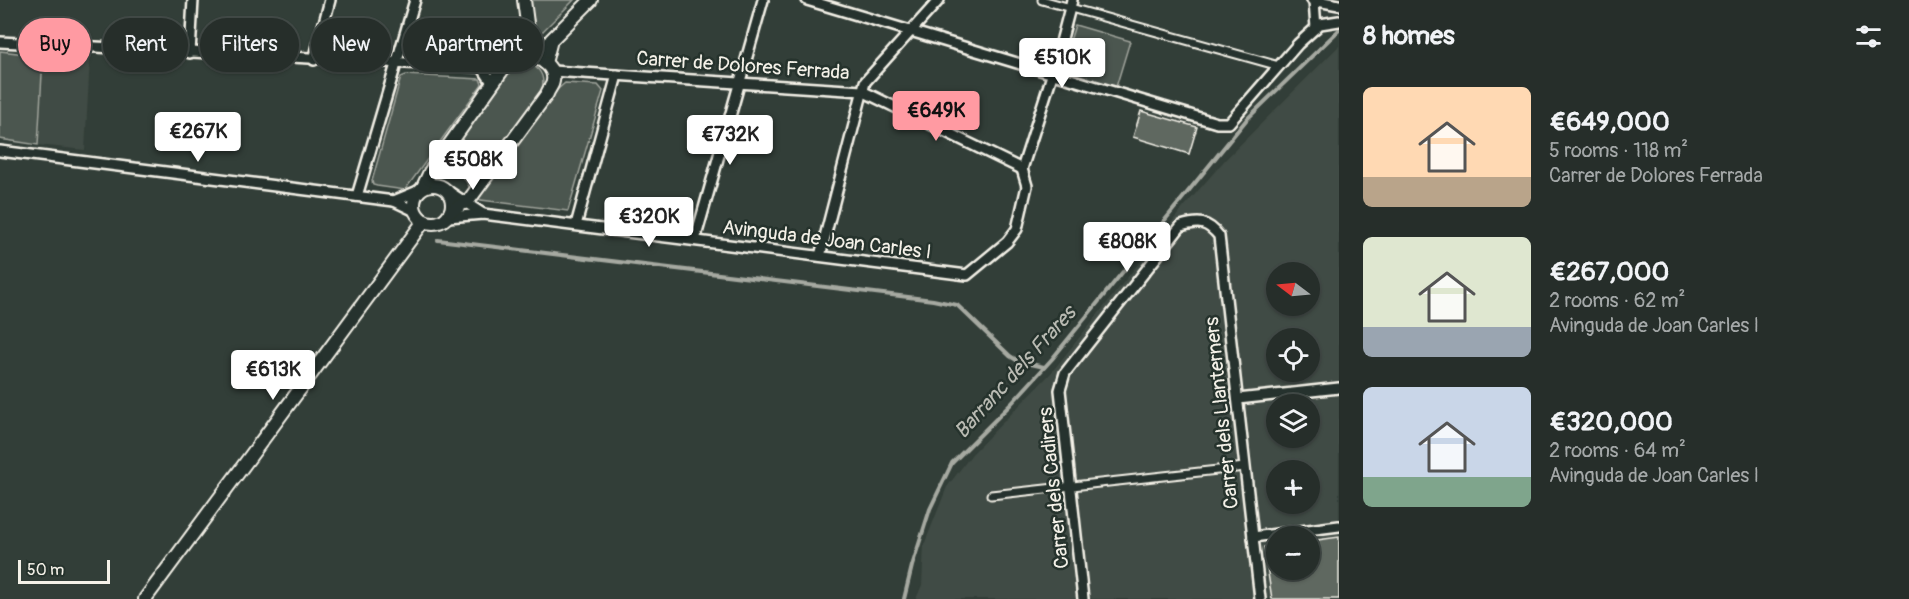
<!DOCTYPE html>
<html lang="en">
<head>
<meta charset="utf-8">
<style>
	:root { --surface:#262e2a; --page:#323a36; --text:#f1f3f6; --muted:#a4a8a8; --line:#424a47; --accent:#ff9aa2 }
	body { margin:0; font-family:Pangolin,sans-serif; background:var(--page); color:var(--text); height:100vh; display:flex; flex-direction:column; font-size:22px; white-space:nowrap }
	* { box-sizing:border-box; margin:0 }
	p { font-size:20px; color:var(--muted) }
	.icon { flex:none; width:33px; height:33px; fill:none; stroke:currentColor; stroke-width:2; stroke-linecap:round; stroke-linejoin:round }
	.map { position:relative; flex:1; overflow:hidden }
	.details { display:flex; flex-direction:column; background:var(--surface); width:570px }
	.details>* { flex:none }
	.banner { position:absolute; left:18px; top:18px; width:570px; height:54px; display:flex; gap:12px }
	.needle { width:39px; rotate:286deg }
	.buttons { position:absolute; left:1266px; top:262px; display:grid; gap:12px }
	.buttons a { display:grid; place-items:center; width:54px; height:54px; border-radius:50%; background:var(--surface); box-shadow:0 2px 4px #0004,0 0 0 2px var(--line); font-size:30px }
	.scale { position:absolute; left:18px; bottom:15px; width:92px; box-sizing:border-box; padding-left:6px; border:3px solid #f4f1e8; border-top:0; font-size:16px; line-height:21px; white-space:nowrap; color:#f4f1e8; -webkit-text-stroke:4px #26332d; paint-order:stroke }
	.price { position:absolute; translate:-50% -51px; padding:0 14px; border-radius:6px; background:#fff; color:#222; font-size:20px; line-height:39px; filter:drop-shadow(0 2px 3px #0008) }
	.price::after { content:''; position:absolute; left:50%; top:36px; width:18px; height:14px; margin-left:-9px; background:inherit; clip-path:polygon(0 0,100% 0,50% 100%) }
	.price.current { background:var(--accent); color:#111 }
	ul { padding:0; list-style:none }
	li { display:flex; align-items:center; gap:18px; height:150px; padding:0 24px }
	li span { display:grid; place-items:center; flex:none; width:168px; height:120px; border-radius:9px; color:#555 }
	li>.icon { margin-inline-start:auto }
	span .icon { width:72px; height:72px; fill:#fffc; stroke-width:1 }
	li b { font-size:26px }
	h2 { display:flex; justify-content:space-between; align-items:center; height:72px; padding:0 24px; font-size:26px }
	.chip { padding:0 21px; border-radius:27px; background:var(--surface); box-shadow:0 2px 4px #0004,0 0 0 2px var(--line); font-size:21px; line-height:54px }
	.chip.current { background:var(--accent); color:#111 }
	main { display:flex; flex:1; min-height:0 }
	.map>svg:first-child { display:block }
	.built { fill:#404b44; fill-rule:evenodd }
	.green { fill:#4c564f; stroke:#a0a49c; stroke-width:1.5 }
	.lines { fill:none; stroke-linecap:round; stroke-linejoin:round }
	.stream { stroke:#a6a9a1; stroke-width:4 }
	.building { fill:#5f6861; stroke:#f4f1e8; stroke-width:1.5 }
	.pedestrian-casing { stroke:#f4f1e8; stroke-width:11 }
	.minor-casing { stroke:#f4f1e8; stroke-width:14 }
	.tertiary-casing { stroke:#f4f1e8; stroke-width:16 }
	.pedestrian { stroke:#26332d; stroke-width:7 }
	.minor { stroke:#26332d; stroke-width:9 }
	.tertiary { stroke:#26332d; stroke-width:12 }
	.labels { text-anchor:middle; stroke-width:5; stroke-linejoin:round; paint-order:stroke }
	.street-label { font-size:20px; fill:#f4f1e8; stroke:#26332d }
	.water-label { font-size:21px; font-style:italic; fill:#babbb3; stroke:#26332d }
</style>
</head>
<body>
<main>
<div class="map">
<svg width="1339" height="599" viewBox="0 0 1339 599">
	<rect width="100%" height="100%" fill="#323e38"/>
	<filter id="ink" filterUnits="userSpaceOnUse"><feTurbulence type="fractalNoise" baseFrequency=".0167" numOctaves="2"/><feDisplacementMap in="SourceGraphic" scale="12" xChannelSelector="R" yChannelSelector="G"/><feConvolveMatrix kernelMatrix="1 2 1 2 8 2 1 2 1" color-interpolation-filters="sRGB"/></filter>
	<g filter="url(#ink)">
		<g class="built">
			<path d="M 1339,46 L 1339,599 L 916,599 L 922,585 L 924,545 L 947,487 L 972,454 L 1051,373 L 1183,208 L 1224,161 ZM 1276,273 L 1310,273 L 1310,306 L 1276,306 ZM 1276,339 L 1310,339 L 1310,372 L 1276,372 ZM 1276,405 L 1310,405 L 1310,438 L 1276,438 ZM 1276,471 L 1310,471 L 1310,504 L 1276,504 ZM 1276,537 L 1310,537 L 1310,570 L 1276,570 Z"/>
			<polygon points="43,56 90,58 85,150 38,145"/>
		</g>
		<g class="green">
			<polygon points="530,0 574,0 540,34 538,35 536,33"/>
			<polygon points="1075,25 1130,41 1116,87 1061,70"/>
			<polygon points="0,51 43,56 38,145 0,139"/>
			<path d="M 520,62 C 536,63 546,73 542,89 L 470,189 C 465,175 453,166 438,167 L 508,70 Z"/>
			<polygon points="406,75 480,79 482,84 405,190 377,186 373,185 372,181 401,77"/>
			<polygon points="565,83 598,85 603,91 568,211 481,200 478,198 558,89"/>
		</g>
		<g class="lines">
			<g class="stream">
				<polyline points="438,240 933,300 957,305 1010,356 1018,361 1044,367"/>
				<polyline points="904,599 912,566 930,509 952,463 1011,404 1052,359 1247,119 1339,30"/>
			</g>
		</g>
		<g class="building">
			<polygon points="1141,111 1197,127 1189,154 1133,137"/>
			<polygon points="1339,537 1339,599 1272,599 1264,547 1276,545 1276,570 1310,570 1310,541"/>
		</g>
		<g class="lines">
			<defs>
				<g id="pedestrian">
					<polyline points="1042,0 1279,66"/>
					<polyline points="991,495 1245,467"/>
				</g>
				<g id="minor">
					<polyline points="807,0 1217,123 1229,123 1298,44 1320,24 1339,21"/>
					<polyline points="1312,0 1339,5"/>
					<polyline points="1314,1 1316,28"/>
					<polyline points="0,42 482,67 493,84"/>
					<polyline points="190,53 193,0"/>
					<polyline points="314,60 330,0"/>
					<polyline points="552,71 862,91 1022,169"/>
					<polyline points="0,151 394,201"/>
					<polyline points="1022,169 1054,69 1072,0"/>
					<polyline points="448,191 483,214"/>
					<polyline points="357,196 415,0"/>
					<polyline points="415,211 394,201 418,191"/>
					<polyline points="448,217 483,214 967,275 1007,242 1017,229 1027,186 1022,169"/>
					<polyline points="576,225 617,75"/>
					<polyline points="695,240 763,0"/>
					<polyline points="820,256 865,82 939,0"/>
					<polyline points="1238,399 1339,388"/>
					<polyline points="1253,537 1339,526"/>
					<path d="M 1083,599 L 1060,390 L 1065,373 L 1181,226 C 1199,221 1207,221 1219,236 L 1260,599"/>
				</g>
				<g id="tertiary">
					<polyline points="524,0 528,31 526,56"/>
					<polyline points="545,63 551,40 591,0"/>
					<circle cx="433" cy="204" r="19"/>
					<path d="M 423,187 L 430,172 L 503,69 C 508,65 513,59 518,57 C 532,52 556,64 553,81 C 553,85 548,90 547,94 L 469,200 L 451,211"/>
					<polyline points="145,599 424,221"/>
				</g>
			</defs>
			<use href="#pedestrian" class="pedestrian-casing"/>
			<use href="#minor" class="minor-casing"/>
			<use href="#tertiary" class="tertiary-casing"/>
			<use href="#pedestrian" class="pedestrian"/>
			<use href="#minor" class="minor"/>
			<use href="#tertiary" class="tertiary"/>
		</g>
	</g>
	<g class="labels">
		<g class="street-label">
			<text transform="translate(743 65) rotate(4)" y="7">Carrer de Dolores Ferrada</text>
			<text transform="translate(827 239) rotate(7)" y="7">Avinguda de Joan Carles I</text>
			<text transform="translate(1221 413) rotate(-96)" y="7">Carrer dels Llanterners</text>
			<text transform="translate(1053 488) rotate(-96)" y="7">Carrer dels Cadirers</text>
		</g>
		<g class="water-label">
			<text transform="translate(1015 372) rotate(-48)" y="7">Barranc dels Frares</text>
		</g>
	</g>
</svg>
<div class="buttons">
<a><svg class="needle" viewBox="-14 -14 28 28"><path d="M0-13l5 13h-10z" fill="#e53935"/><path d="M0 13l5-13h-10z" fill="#a4a8a8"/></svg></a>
<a><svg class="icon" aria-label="locate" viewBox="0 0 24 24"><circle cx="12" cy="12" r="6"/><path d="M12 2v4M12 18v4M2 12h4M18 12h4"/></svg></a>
<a><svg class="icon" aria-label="layers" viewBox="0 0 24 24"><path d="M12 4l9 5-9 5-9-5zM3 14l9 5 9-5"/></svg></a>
<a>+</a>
<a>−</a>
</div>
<div class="scale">50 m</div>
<b class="price" style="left:1062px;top:89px">€510K</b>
<b class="price current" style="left:936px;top:142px">€649K</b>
<b class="price" style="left:198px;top:163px">€267K</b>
<b class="price" style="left:730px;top:166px">€732K</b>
<b class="price" style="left:473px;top:191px">€508K</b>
<b class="price" style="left:649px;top:248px">€320K</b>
<b class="price" style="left:1127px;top:273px">€808K</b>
<b class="price" style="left:273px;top:401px">€613K</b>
<div class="banner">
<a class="chip current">Buy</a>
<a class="chip">Rent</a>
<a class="chip">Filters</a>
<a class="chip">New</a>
<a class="chip">Apartment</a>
</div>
</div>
<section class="details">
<h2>8 homes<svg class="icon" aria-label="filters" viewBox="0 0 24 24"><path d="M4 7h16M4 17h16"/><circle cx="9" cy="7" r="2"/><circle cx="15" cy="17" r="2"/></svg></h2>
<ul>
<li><span style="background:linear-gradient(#ffd9b3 75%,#b9a48a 0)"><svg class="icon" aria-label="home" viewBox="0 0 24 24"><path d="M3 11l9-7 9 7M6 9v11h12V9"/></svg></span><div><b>€649,000</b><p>5 rooms · 118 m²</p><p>Carrer de Dolores Ferrada</p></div></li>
<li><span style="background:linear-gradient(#dfe7d0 75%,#9aa5b1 0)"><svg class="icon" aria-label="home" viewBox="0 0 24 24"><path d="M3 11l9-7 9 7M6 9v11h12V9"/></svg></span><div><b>€267,000</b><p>2 rooms · 62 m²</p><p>Avinguda de Joan Carles I</p></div></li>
<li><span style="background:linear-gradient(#c9d6e8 75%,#7fa58c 0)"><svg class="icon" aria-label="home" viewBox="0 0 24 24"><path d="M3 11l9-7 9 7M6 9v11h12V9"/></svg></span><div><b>€320,000</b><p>2 rooms · 64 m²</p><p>Avinguda de Joan Carles I</p></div></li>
</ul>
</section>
</main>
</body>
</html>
